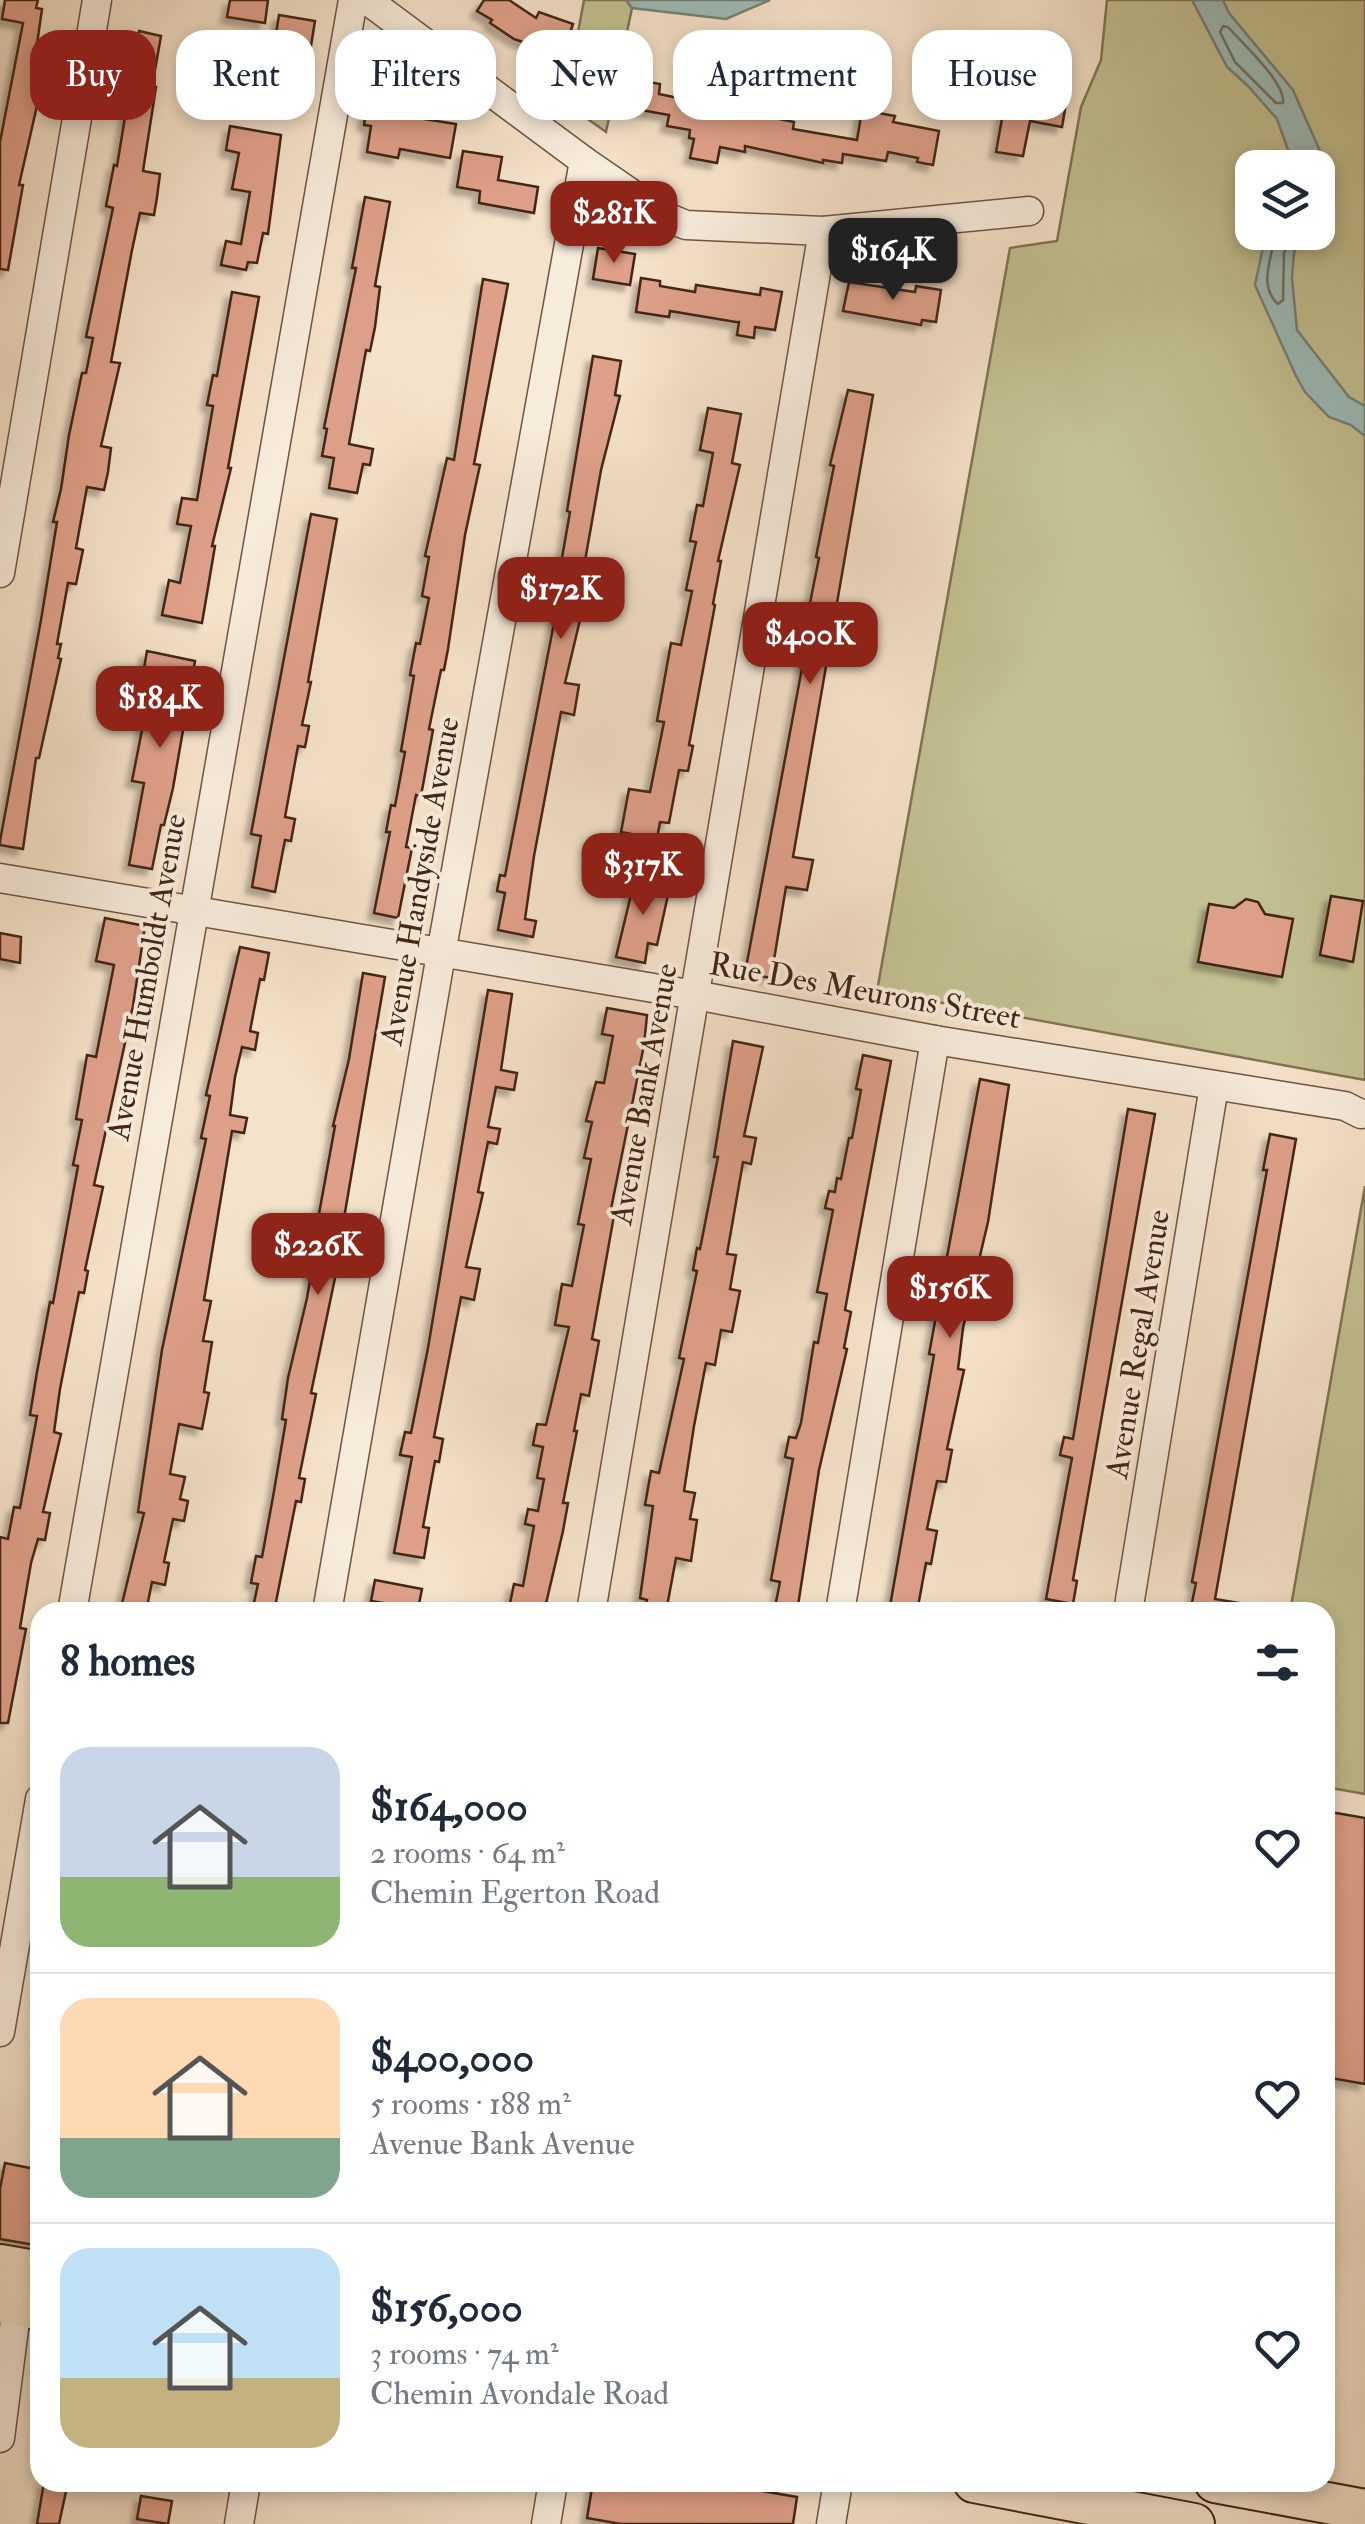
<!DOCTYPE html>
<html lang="en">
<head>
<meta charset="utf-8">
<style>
	:root { --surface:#fff; --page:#f6f6f7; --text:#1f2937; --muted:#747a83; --line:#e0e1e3; --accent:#8f2418 }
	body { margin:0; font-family:"IM FELL Double Pica",serif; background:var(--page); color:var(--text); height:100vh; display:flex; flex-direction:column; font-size:38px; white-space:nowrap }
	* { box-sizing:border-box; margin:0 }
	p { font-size:32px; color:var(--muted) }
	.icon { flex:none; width:55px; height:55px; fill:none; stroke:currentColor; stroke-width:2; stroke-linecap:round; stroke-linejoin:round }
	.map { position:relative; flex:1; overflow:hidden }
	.details { position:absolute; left:30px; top:1602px; width:1305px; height:890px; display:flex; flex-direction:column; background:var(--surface); border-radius:30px; box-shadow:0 5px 15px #0003 }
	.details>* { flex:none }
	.guide { position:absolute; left:30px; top:30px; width:1305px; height:90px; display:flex; gap:20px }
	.buttons { position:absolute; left:1235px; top:150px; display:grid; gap:20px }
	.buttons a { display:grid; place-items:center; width:100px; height:100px; border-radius:20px; background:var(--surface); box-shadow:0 5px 15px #0003; font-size:50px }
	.price { position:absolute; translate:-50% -85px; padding:0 22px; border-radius:20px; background:var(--accent); color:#fff; font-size:32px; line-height:65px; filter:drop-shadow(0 2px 5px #0008) }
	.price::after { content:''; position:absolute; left:50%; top:60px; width:30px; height:22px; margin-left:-15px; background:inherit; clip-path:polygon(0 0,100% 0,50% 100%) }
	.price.current { background:#222; color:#fff }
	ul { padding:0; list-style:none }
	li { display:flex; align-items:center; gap:30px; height:250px; padding:0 30px }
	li+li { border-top:2px solid var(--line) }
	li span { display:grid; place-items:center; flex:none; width:280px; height:200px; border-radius:30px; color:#555 }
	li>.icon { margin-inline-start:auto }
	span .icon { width:120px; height:120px; fill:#fffc; stroke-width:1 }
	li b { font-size:42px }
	h2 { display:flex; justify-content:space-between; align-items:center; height:120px; padding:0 30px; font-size:42px }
	.chip { padding:0 35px; border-radius:30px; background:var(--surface); box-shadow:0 5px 15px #0003; font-size:35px; line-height:90px }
	.chip.current { background:var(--accent); color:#fff }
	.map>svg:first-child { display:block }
	.green { fill:#c3c192; stroke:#827354; stroke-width:2.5; fill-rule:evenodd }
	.water { fill:#9dbdba; stroke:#798078; stroke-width:2.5 }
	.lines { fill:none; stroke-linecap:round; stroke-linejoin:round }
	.shore { stroke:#707168; stroke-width:2.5 }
	.building { fill:#dfa089; stroke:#422515; stroke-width:2.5; filter:url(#shadow) }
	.minor-casing { stroke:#6f5442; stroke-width:31 }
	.highway-casing { stroke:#422515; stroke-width:44 }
	.minor { stroke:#f8ecdd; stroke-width:28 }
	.highway { stroke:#f5e2ca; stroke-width:40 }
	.labels { text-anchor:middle; stroke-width:8; stroke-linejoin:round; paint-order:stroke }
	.street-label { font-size:32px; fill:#422515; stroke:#f8ecdd }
</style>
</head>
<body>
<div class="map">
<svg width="1365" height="2524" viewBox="0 0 1365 2524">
	<defs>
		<filter id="shadow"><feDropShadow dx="-6" dy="6" stdDeviation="2.5" flood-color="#0004"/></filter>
	</defs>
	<rect width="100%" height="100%" fill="#f5e2ca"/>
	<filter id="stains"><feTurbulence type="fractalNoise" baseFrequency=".002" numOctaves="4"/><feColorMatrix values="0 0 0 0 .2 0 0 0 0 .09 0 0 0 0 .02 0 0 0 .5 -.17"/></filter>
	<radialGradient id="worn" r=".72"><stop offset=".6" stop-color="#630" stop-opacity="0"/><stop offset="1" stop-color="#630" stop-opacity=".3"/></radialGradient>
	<g class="green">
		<polygon points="584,0 626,0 632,8 606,132 565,103"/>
		<path d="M 1107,0 L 1365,0 L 1365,1080 L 877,991 L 1010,248 L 1057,241 L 1081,107 L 1101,60 ZM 1252,168 L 1318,168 L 1318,232 L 1252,232 Z"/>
		<polygon points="1365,1186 1365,1794 1325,1787 1325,1612 1290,1612"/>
	</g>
	<g class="water">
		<polygon points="626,0 770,0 726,19 632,8"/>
		<polygon points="1192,0 1223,0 1229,13 1293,90 1324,160 1318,183 1318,168 1287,167 1288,150 1277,119 1248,86 1227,67"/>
		<polygon points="1266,233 1303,233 1294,253 1292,278 1297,330 1349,397 1365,406 1365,436 1351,425 1329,417 1305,392 1296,376 1255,285"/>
	</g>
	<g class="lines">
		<g class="shore">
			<path d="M 1223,26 L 1228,27 C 1243,44 1286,83 1283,103 L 1276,103 L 1235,62 L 1220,32 Z"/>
			<path d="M 1275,232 C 1273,258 1257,285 1278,304 L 1283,300 L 1284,253 L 1292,232"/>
		</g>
	</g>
	<g class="building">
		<polygon points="5,0 38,0 36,8 42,9 37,44 43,45 36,87 41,88 19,185 23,185 8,270 0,269 0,142 23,23 2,19"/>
		<polygon points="230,0 268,0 265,23 227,17"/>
		<polygon points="484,0 509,0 536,18 539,12 573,24 569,36 574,37 564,66 547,60 550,51 514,39 490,23 492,20 477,11"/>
		<polygon points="279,15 315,21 310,52 274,46"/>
		<polygon points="139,31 161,36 152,87 156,87 143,171 160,174 157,197 154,215 140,213 132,250 111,362 120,363 101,446 111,448 108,472 104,490 87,487 76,548 83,550 76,584 68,583 57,644 61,644 58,658 61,659 39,758 36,758 23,849 0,845 0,841 41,620 57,522 53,522 61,489 69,435 82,373 86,373 93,338 86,337 113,208 106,206 114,165 117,166"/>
		<polygon points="1012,63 1034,67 1033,73 1048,76 1046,88 1068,92 1062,127 1030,121 1023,156 996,152"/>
		<polygon points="618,77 660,84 659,94 794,122 793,129 857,140 862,110 895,116 893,122 939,131 933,165 917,162 918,158 888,152 886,161 843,154 842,163 823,160 823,163 745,146 745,152 720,147 717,163 690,158 694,139 689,138 690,130 667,126 669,115 613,105"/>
		<polygon points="384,89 409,93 405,116 456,124 450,158 400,149 398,158 367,152 371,126 364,125 369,95 383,97"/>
		<polygon points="230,126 281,135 268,234 263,233 257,263 248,262 246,270 221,265 226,241 241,244 250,192 232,189 239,153 226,150"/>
		<polygon points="463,151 502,157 498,180 538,187 534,213 479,203 480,191 457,187"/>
		<polygon points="365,197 390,202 375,286 380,287 375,327 370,351 366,350 349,444 373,449 370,465 363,464 357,493 329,488 334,458 322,456 327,429 324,428 356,268 352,268"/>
		<polygon points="598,248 635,254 630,285 593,279"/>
		<polygon points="641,278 660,281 660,286 695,292 696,285 760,295 761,288 782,292 775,330 755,327 754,338 737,335 739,322 736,322 670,311 669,317 636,312"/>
		<polygon points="483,279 508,284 474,464 480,465 465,535 448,649 444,670 441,670 429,729 433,730 421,796 416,795 406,847 412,848 398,918 374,913 390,832 386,832 391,805 395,806 405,752 401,751 414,676 410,675 416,643 420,644 429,598 422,596 429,557 425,556 447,458 454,460"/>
		<polygon points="849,282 915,292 916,286 941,290 936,322 922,320 921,325 843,311"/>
		<polygon points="232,292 259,297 228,468 231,468 212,546 215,546 202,623 162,615 169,580 180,583 191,526 177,524 182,498 197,500 213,406 207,405 213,375 217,376"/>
		<polygon points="593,356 621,361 615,395 620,396 601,470 585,561 590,562 584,603 565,683 579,685 574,715 561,712 534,856 525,919 536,921 533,937 498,930 505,893 497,891 500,875 505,876 560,592 556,592 570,512 567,511"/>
		<polygon points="848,390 873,395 793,857 813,860 807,890 786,887 771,978 745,973 814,604 810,603 819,558 816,557 834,466 830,465"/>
		<polygon points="708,408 741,414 732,463 740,465 718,561 721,561 713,604 715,605 689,745 693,746 688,771 679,770 669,823 660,822 657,839 621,832 629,789 650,792 664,722 657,721 671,643 681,645 692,591 686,590 696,542 690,541 697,505 703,506 713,453 700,450"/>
		<polygon points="311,514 337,519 308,682 311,682 302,725 309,726 305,747 298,746 285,817 295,819 291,841 285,840 275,892 252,887 261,836 251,834"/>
		<polygon points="147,651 195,661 173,788 164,825 161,825 152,869 129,865 144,783 132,781 145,715 156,718 162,684 142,680"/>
		<polygon points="636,874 665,879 662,894 668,895 657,945 648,943 645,963 616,957"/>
		<polygon points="1331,896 1363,901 1353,962 1320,955"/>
		<polygon points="1246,899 1258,902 1265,914 1293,919 1282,977 1198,962 1209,904 1234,908"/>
		<polygon points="105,918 145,926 133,1006 94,1185 103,1187 85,1270 88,1271 84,1293 79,1292 60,1389 54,1432 61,1434 43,1512 50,1513 45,1540 38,1539 31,1563 20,1628 26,1629 8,1723 0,1723 0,1537 8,1539 14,1507 20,1508 37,1416 30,1415 37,1372 50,1302 53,1303 78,1166 73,1165 82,1120 76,1119 87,1055 96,1057 114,965 96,961"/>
		<polygon points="0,933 21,937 20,963 0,959"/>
		<polygon points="240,947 269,953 264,980 260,979 250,1031 258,1033 255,1050 242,1047 235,1077 230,1115 247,1118 244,1133 232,1131 204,1300 211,1301 203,1341 212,1342 204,1392 209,1393 202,1429 179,1424 170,1474 185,1477 180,1499 188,1501 184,1521 173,1519 164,1562 169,1563 165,1585 152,1582 146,1612 120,1612 144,1513 138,1512 162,1350 206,1139 201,1138 210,1096 206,1095"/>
		<polygon points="363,973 385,977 342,1230 345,1230 311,1393 316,1394 299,1478 305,1479 301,1502 296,1501 274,1612 252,1612 258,1584 251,1583 256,1556 262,1557 273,1497 286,1420 282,1419 288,1378 307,1298 315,1252 312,1252 335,1126 333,1126 349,1059"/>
		<polygon points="488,990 512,994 501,1070 517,1073 514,1090 496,1087 488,1127 500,1129 497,1144 488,1142 478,1192 483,1193 466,1267 480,1269 474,1300 461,1297 434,1437 443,1439 439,1462 435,1461 423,1527 429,1528 424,1558 394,1553 412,1457 400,1455 405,1432 411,1433 428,1348"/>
		<polygon points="607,1008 647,1015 644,1045 611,1209 615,1210 592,1339 599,1341 589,1396 581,1394 574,1431 577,1431 563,1503 568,1503 563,1531 544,1612 532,1612 509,1608 514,1584 523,1586 534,1526 525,1524 528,1509 538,1511 544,1479 537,1478 543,1447 533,1445 537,1424 546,1425 569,1327 555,1325 562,1284 572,1286 584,1225 578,1224 591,1159 584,1158 592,1122 586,1121 596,1082 604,1083 613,1036 602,1034"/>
		<polygon points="733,1041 763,1047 744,1136 756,1138 751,1164 743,1162 727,1254 736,1255 730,1289 740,1291 732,1332 721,1330 715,1365 706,1363 694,1426 684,1491 695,1493 690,1519 697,1520 691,1561 676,1558 666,1612 645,1612 647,1600 640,1598 653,1506 645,1505 651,1471 659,1473 684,1359 679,1358 697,1271 693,1270 697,1248 700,1249 718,1157 714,1157"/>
		<polygon points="863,1055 891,1061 845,1310 851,1312 844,1348 847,1349 819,1470 797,1612 774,1612 780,1582 771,1580 793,1459 785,1457 789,1437 796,1438 801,1423 814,1342 818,1343 827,1294 817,1292 833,1210 825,1208 829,1191 835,1192 837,1178 841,1179 849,1138 852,1138 861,1090 856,1089"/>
		<polygon points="980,1079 1009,1085 988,1222 963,1328 958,1369 964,1370 947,1449 952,1450 946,1482 937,1481 927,1529 937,1531 931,1564 926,1563 917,1612 889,1612 934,1355 929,1354"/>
		<polygon points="1128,1109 1155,1114 1073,1580 1077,1581 1073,1604 1046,1599 1072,1458 1060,1455 1064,1437 1073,1439"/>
		<polygon points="1270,1134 1296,1139 1215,1599 1245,1604 1244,1612 1190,1612 1196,1583 1192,1582 1267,1170 1263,1170"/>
		<polygon points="375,1580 422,1589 418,1609 371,1601"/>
		<polygon points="1325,1811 1365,1818 1365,2084 1325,2077"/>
		<polygon points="5,2163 40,2170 40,2246 0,2239 0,2189"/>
		<polygon points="44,2482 68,2482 59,2524 37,2524"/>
		<polygon points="593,2482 711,2482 797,2497 793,2524 621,2524 587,2518"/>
		<polygon points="141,2496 172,2501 168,2524 137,2519"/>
	</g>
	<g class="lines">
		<defs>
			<g id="minor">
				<polyline points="367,0 584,161 664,216 686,225 823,231 1029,211"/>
				<polyline points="0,573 97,0"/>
				<polyline points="0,878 695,995 935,1040 1345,1106 1361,1114"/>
				<polyline points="72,1612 353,0"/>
				<polyline points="327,1612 444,937 584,161"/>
				<polyline points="591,1612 823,231"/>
				<polyline points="840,1612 935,1040"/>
				<polyline points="1128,1612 1214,1086"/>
				<polyline points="0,2032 40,1799"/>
				<polyline points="0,2438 17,2305"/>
				<polyline points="239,2524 246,2482"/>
				<polyline points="546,2524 553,2482"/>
				<polyline points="831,2524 838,2482"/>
			</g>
			<g id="highway">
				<polyline points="0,2265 40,2272"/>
				<polyline points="0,2302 40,2310"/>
				<polyline points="974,2482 1194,2524"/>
				<polyline points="1215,2482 1365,2510"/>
			</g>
		</defs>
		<use href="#minor" class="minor-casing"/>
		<use href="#highway" class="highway-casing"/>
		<use href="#minor" class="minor"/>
		<use href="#highway" class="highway"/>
	</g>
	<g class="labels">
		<g class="street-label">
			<text transform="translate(419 881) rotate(-80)" y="11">Avenue Handyside Avenue</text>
			<text transform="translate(146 977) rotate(-80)" y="11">Avenue Humboldt Avenue</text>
			<text transform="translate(865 990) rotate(10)" y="11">Rue Des Meurons Street</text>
			<text transform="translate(643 1094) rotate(-80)" y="11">Avenue Bank Avenue</text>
			<text transform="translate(1137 1344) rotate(-81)" y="11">Avenue Regal Avenue</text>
		</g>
	</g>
	<rect width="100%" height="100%" filter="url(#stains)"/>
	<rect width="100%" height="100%" fill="url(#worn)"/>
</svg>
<div class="buttons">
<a><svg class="icon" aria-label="layers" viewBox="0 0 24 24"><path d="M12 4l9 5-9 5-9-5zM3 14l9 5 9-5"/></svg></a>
</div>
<b class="price" style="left:614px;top:266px">$281K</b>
<b class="price current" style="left:893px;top:303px">$164K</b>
<b class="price" style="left:561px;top:642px">$172K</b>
<b class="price" style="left:810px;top:687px">$400K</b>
<b class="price" style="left:160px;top:751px">$184K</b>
<b class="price" style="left:643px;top:918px">$317K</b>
<b class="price" style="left:318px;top:1298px">$226K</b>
<b class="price" style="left:950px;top:1341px">$156K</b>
<div class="guide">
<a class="chip current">Buy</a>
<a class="chip">Rent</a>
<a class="chip">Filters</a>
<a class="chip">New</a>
<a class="chip">Apartment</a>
<a class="chip">House</a>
</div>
<section class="details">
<h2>8 homes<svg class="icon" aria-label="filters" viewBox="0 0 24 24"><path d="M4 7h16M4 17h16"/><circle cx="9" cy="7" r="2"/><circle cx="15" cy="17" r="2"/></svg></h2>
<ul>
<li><span style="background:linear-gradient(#c9d6e8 65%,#8fb573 0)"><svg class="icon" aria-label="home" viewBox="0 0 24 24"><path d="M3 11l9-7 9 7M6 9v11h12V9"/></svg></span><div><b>$164,000</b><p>2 rooms · 64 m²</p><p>Chemin Egerton Road</p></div><svg class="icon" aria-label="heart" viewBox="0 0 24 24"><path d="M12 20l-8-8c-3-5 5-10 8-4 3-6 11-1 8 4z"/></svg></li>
<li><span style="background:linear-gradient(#ffd9b3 70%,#7fa58c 0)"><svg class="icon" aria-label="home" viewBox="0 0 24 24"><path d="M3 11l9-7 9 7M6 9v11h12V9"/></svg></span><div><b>$400,000</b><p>5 rooms · 188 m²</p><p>Avenue Bank Avenue</p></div><svg class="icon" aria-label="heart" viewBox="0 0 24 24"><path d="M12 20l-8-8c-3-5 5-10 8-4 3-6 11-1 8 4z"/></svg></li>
<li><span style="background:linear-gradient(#bfe0f5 65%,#c2b280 0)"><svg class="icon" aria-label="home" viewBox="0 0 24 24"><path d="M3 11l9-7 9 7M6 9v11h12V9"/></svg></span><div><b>$156,000</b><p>3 rooms · 74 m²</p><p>Chemin Avondale Road</p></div><svg class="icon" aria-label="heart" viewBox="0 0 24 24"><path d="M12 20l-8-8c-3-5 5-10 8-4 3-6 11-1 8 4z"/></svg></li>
</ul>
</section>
</div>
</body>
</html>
